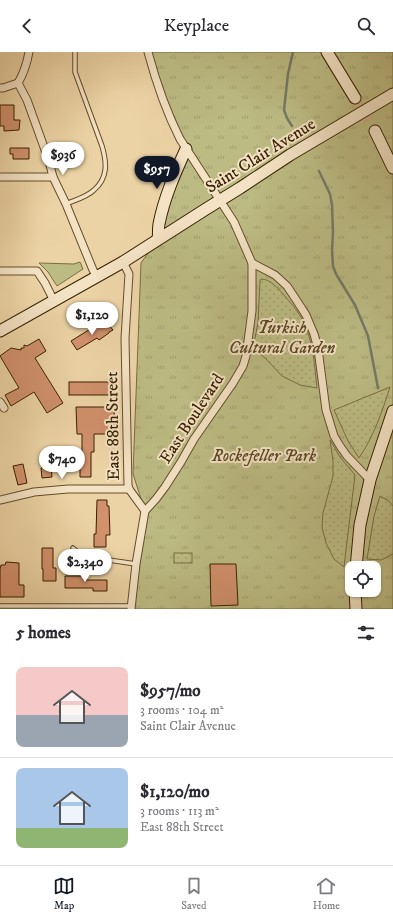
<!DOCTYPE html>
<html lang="en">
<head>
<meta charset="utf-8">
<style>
	:root { --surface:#fff; --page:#f7f7f7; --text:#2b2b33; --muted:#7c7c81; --line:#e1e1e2; --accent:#111827 }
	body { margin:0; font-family:"IM FELL DW Pica",serif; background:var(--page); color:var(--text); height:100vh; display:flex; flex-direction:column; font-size:15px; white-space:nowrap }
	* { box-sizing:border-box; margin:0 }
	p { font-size:13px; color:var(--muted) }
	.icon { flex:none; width:22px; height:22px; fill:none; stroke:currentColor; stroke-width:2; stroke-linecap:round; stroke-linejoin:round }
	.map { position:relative; height:557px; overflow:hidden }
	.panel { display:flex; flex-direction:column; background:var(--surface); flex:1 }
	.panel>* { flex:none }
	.fabs { position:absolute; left:345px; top:509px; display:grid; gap:8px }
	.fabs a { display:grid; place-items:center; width:36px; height:36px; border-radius:8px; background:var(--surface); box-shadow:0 1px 3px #0004; font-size:20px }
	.price { position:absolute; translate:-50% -34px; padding:0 9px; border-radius:14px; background:#fff; color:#222; font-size:13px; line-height:26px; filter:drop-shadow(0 1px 2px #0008) }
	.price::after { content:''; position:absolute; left:50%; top:24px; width:12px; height:9px; margin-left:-6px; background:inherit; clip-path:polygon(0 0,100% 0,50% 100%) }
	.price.active { background:var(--accent); color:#fff }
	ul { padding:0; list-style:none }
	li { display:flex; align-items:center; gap:12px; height:100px; padding:0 16px }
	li+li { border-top:1px solid var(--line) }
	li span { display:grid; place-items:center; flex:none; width:112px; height:80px; border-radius:8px; color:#555 }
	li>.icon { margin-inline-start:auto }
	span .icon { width:48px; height:48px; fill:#fffc; stroke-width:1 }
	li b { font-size:17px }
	h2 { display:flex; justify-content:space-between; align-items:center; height:48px; padding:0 16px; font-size:17px }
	header { display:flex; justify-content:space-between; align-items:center; height:52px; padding:0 16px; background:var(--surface); font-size:18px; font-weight:600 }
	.tabs { display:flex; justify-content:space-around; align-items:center; height:56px; border-top:1px solid var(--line); background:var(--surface); font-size:11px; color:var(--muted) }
	.tabs a { display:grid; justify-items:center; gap:2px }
	.tabs .active { color:var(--accent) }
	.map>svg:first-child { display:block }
	.grass { fill:#bcbb83; stroke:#7a6e42 }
	.park { fill:url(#park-tufts); stroke:#7a6e42; fill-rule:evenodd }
	.garden { fill:url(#garden-dots); stroke:#7a6e42 }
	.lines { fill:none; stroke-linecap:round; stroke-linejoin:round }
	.stream { stroke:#727b67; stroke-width:2.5 }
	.building { fill:#d1916c; stroke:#372102 }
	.secondary-tunnel { stroke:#c8af84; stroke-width:11; stroke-dasharray:11 5.5; stroke-linecap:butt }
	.lane-casing { stroke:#644e2b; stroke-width:5.5 }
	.street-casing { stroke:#644e2b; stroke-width:9 }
	.secondary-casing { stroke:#372102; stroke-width:13 }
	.lane { stroke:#f3e2c4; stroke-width:3.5 }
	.street { stroke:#f3e2c4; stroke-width:7 }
	.secondary { stroke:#f3e2c4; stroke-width:11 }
	.labels { text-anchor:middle; stroke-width:4; stroke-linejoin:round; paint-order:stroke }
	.street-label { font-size:17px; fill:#372102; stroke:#f3e2c4 }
	.park-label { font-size:17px; font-style:italic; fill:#584822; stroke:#f3e2c4 }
</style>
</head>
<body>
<header><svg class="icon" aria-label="back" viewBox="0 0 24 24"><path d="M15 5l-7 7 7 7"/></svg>Keyplace<svg class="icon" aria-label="search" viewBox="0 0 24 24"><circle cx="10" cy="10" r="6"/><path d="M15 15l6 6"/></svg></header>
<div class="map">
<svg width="393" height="557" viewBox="0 0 393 557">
	<defs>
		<pattern id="park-tufts" width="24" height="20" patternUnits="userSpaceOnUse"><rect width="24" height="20" fill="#bcbb83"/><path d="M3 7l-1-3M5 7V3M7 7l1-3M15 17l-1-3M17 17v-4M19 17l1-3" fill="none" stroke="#a2a070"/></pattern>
		<pattern id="garden-dots" width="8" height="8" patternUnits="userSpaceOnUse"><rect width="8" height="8" fill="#bcbb83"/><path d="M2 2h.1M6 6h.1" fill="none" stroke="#a2a070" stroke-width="1.8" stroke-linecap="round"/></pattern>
	</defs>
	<rect width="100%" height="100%" fill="#ecd3a5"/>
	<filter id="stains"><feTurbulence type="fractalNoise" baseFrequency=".005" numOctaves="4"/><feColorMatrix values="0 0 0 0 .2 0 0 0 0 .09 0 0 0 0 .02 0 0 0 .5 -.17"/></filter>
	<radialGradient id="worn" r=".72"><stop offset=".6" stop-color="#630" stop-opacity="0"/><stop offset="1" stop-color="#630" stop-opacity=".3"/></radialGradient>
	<polygon class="grass" points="80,210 83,217 57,234 48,220 39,211 74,212"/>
	<path class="park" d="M 151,0 L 393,0 L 393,557 L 131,557 L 145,459 L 133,422 L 141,211 L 158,187 L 186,97 L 156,27 ZM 352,516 L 374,516 L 374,538 L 352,538 Z"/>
	<g class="garden">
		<path d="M 261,227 C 270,227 278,236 283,242 C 288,248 293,253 297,259 C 313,282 314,309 317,336 L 300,333 L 282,324 L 266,307 L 253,296 L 258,271 L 260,229 Z"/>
		<path d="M 390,335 C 382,360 374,384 359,406 L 348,389 L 334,358 Z"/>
		<polygon points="330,388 340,405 355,423 344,515 334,507 326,491 322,475 323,461 333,424 333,409"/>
		<polygon points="380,444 389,449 393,454 393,502 381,508 367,507 374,464"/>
		<rect x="174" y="501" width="18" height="10"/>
	</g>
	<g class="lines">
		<g class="stream">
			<polyline points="292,74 287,66 284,58 288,22 293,0"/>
			<polyline points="319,119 330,142 332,153 333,181 332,198 333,214 336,222 355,253 368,284 378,336"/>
		</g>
	</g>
	<g class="building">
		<polygon points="0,53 14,53 14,68 20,68 19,78 4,79 4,74 0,74"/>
		<polygon points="10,96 29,96 29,107 13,107 13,102 10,102"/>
		<polygon points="102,271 104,274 108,272 113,278 109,280 109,281 99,288 97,286 77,298 71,289 92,276 93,277"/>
		<polygon points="39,287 46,299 35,306 63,351 47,361 34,340 11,354 5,343 19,336 0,304 11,296 21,298 21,296 24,296 24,293 27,294"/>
		<rect x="69" y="330" width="41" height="13"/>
		<polygon points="76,355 114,355 115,378 114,378 114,382 94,382 94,400 91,400 91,425 80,425 80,400 82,400 82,382 77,382"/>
		<polygon points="23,412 27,431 18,433 13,414"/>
		<polygon points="51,414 52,425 42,426 41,416"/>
		<polygon points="97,448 107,448 107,454 109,454 110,483 106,483 106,495 94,495 94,482 96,482"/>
		<polygon points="42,496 53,496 53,516 56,516 56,529 43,529 43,517 42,517"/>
		<polygon points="6,510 19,511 19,533 24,533 24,545 0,545 0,517 1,513 5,513"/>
		<polygon points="210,512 236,512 238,553 211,554"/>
		<polygon points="65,524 85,524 85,528 107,528 107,539 93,539 93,536 65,536"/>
	</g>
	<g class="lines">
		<polyline class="secondary-tunnel" points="355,46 375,79"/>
		<defs>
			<g id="lane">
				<path d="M 66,152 C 75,148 87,145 94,138 C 108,126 107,111 102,94 L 75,20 L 75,0"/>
				<polyline points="73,496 80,502 88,505 136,512"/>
				<polyline points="0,554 131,554"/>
			</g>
			<g id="street">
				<path d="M 148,0 C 156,30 166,59 180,87 L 234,170 L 252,211 L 275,223 L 287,234 L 295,246 L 306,263 L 314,282 L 318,297 L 326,358 L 334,384 L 340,394 L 347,404 L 370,428"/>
				<polyline points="18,31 27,48 49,109 53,125 66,152 93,218 97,225"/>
				<path d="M 18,31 C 24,21 27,11 29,0"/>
				<polyline points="0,36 3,36 18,31"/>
				<polyline points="0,125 53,125"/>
				<polyline points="123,210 129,222 125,286 128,433 129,437 145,459 136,512 131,557"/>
				<polyline points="0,219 37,219 45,231 54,249"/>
				<polyline points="0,350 4,356"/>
				<polyline points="0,448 34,440 68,437 129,437"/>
				<polyline points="145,459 156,447 165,435 181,410 194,387 233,331 243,314 246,304 252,259 252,211"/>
			</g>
			<g id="secondary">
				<polyline points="327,0 355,46"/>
				<polyline points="375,79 393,116"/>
				<path d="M 158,187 C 159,182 158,177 159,172 C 164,146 175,121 186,97"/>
				<polyline points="0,279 123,210 206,157 240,136 290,103 393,42"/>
				<polyline points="356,516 360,473 370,428 393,359"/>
				<polyline points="355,538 356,557"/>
			</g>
		</defs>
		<use href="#lane" class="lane-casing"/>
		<use href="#street" class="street-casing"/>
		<use href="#secondary" class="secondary-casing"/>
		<use href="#lane" class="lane"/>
		<use href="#street" class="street"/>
		<use href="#secondary" class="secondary"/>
	</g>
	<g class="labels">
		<g class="street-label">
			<text transform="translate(260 103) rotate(-32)" y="6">Saint Clair Avenue</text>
			<text transform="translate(191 366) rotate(-57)" y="6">East Boulevard</text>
			<text transform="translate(112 374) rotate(-91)" y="6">East 88th Street</text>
		</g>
		<g class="park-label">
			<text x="282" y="281">Turkish<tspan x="282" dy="20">Cultural Garden</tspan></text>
			<text x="264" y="409">Rockefeller Park</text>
		</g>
	</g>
	<rect width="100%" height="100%" filter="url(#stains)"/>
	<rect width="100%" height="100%" fill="url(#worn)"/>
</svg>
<div class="fabs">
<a><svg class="icon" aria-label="locate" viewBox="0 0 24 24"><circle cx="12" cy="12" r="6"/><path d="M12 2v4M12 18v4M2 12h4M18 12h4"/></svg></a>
</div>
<b class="price" style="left:63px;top:124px">$936</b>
<b class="price active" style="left:157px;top:138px">$957</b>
<b class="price" style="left:92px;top:284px">$1,120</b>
<b class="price" style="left:62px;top:428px">$740</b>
<b class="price" style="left:85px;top:531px">$2,340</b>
</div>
<section class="panel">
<h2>5 homes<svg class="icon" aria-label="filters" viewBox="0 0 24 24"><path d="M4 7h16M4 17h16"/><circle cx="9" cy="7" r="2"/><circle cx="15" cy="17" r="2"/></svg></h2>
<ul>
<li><span style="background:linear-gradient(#f6c9c9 60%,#9aa5b1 0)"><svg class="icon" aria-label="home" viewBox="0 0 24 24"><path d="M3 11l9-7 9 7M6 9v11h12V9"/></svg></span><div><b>$957/mo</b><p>3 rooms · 104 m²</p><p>Saint Clair Avenue</p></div></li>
<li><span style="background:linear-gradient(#a9c7e8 75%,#8fb573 0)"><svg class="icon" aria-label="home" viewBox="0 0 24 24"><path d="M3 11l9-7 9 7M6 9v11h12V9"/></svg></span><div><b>$1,120/mo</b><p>3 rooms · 113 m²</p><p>East 88th Street</p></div></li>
</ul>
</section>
<nav class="tabs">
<a class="active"><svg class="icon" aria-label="map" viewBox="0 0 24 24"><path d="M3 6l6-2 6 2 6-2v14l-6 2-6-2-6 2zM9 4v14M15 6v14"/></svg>Map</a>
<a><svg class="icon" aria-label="saved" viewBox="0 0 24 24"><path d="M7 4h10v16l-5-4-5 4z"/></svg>Saved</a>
<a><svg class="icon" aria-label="home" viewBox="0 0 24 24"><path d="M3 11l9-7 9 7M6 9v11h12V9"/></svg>Home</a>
</nav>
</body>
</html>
